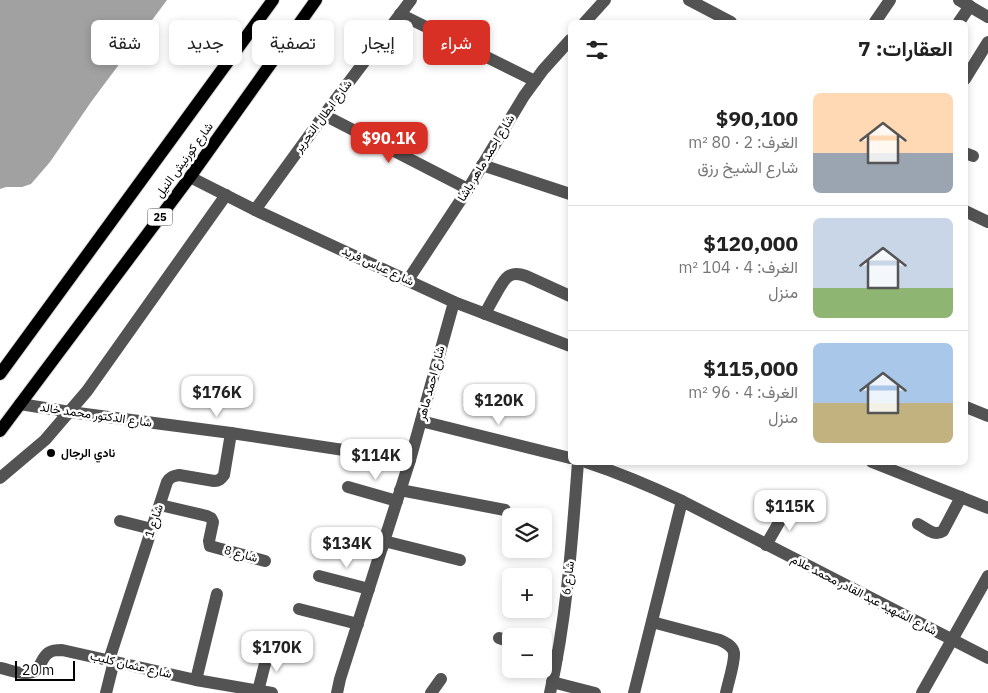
<!DOCTYPE html>
<html lang="ar">
<head>
<meta charset="utf-8">
<style>
	:root { --surface:#fff; --page:#f2f2f2; --text:#222; --muted:#767676; --line:#e0e0e0; --accent:#d93025 }
	body { margin:0; font-family:"IBM Plex Sans",Vazirmatn,sans-serif; background:var(--page); color:var(--text); direction:rtl; height:100vh; display:flex; flex-direction:column; font-size:19px; white-space:nowrap }
	* { box-sizing:border-box; margin:0 }
	p { font-size:16px; color:var(--muted) }
	.icon { flex:none; width:28px; height:28px; fill:none; stroke:currentColor; stroke-width:2; stroke-linecap:round; stroke-linejoin:round }
	.map { position:relative; flex:1; overflow:hidden; direction:ltr }
	.details { position:absolute; left:568px; top:20px; width:400px; height:445px; display:flex; flex-direction:column; background:var(--surface); border-radius:8px; box-shadow:0 2px 8px #0003; direction:rtl }
	.details>* { flex:none }
	.hud { position:absolute; left:15px; top:20px; width:475px; height:45px; direction:rtl; display:flex; gap:10px }
	.tools { position:absolute; left:502px; top:508px; display:grid; gap:10px }
	.tools a { display:grid; place-items:center; width:50px; height:50px; border-radius:8px; background:var(--surface); box-shadow:0 2px 8px #0003; font-size:25px }
	.scale { position:absolute; left:15px; bottom:12px; width:60px; box-sizing:border-box; padding-left:5px; border:2px solid #000; border-top:0; font-size:14px; line-height:18px; white-space:nowrap; color:#000; -webkit-text-stroke:4px #fff; paint-order:stroke }
	.price { position:absolute; translate:-50% -42px; padding:0 11px; border-radius:10px; background:#fff; color:#222; font-size:16px; line-height:32px; filter:drop-shadow(0 1px 2px #0008) }
	.price::after { content:''; position:absolute; left:50%; top:30px; width:15px; height:11px; margin-left:-8px; background:inherit; clip-path:polygon(0 0,100% 0,50% 100%) }
	.price.current { background:var(--accent); color:#fff }
	ul { padding:0; list-style:none }
	li { display:flex; align-items:center; gap:15px; height:125px; padding:0 15px }
	li+li { border-top:1px solid var(--line) }
	li span { display:grid; place-items:center; flex:none; width:140px; height:100px; border-radius:8px; color:#555 }
	li>.icon { margin-inline-start:auto }
	span .icon { width:60px; height:60px; fill:#fffc; stroke-width:1 }
	li b { font-size:21px }
	h2 { display:flex; justify-content:space-between; align-items:center; height:60px; padding:0 15px; font-size:21px }
	.tag { padding:0 18px; border-radius:8px; background:var(--surface); box-shadow:0 2px 8px #0003; font-size:18px; line-height:45px }
	.tag.current { background:var(--accent); color:#fff }
	.map>svg:first-child { display:block }
	.water { fill:#a1a1a1 }
	.lines { fill:none; stroke-linecap:round; stroke-linejoin:round }
	.major-casing { stroke:#dbdbdb; stroke-width:14 }
	.minor { stroke:#535353; stroke-width:12 }
	.major { stroke:#000; stroke-width:12 }
	.poi-dot { fill:#000; stroke:#fff; stroke-width:2 }
	.labels { text-anchor:middle; stroke-width:5; stroke-linejoin:round; paint-order:stroke }
	.shield { fill:#fff; stroke:#4c4c4c; stroke-width:1 }
	.shield-label { font-size:11px; font-weight:bold; fill:#000 }
	.street-label { font-size:12px; fill:#000; stroke:#fff }
	.poi-label { font-size:12px; font-weight:bold; fill:#000; stroke:#fff; text-anchor:start }
</style>
</head>
<body>
<div class="map">
<svg width="988" height="693" viewBox="0 0 988 693">
	<rect width="100%" height="100%" fill="#fff"/>
	<polygon class="water" points="0,0 167,0 91,102 50,162 31,184 22,187 6,187 0,189"/>
	<g class="lines">
		<defs>
			<g id="major">
				<polyline points="0,374 273,0"/>
				<polyline points="0,431 190,177 316,0"/>
			</g>
		</defs>
		<use href="#major" class="major-casing"/>
		<g class="minor">
			<polyline points="689,0 731,22"/>
			<polyline points="959,0 988,17"/>
			<polyline points="400,14 535,81"/>
			<polyline points="585,22 605,0"/>
			<polyline points="875,22 890,0"/>
			<polyline points="959,22 970,6"/>
			<polyline points="965,79 988,42"/>
			<polyline points="324,115 468,189"/>
			<polyline points="965,153 973,156"/>
			<polyline points="482,165 570,194"/>
			<polyline points="190,177 255,210 454,302 570,346"/>
			<polyline points="255,210 324,115 411,0"/>
			<polyline points="965,211 988,222"/>
			<polyline points="408,280 468,189 524,96 543,70 570,40"/>
			<path d="M 485,314 C 489,306 493,299 497,292 C 505,278 509,270 526,276 L 570,296"/>
			<polyline points="20,404 70,412 231,433 410,460"/>
			<polyline points="966,407 988,416"/>
			<polyline points="421,421 570,458"/>
			<path d="M 586,462 C 619,473 650,486 682,501 L 988,658"/>
			<polyline points="872,462 988,508"/>
			<polyline points="0,478 45,440 87,391 226,195"/>
			<polyline points="348,487 397,501"/>
			<polyline points="400,490 505,510"/>
			<polyline points="160,505 207,516 211,518 213,522 209,541 210,546 265,561"/>
			<polyline points="120,521 152,529"/>
			<path d="M 918,524 C 926,528 934,537 943,531 L 961,497"/>
			<polyline points="341,535 383,546"/>
			<polyline points="384,541 460,560"/>
			<polyline points="766,545 789,505"/>
			<polyline points="319,576 369,589"/>
			<polyline points="299,609 358,624"/>
			<path d="M 652,622 L 720,640 C 726,643 733,646 734,653 C 735,662 728,683 726,693"/>
			<polyline points="499,638 511,642"/>
			<polyline points="544,653 557,658"/>
			<path d="M 109,660 L 167,482 C 170,477 173,476 179,475 L 214,481 C 219,481 221,479 224,475 L 231,433"/>
			<path d="M 0,668 C 7,669 16,673 24,673 C 43,674 39,657 50,652 C 53,650 58,650 62,650 L 196,680 L 272,693"/>
			<polyline points="196,680 217,594"/>
			<polyline points="552,682 595,693"/>
			<polyline points="258,691 269,648"/>
			<polyline points="106,693 114,661"/>
			<polyline points="337,693 340,679 410,460 454,302"/>
			<polyline points="431,693 441,679"/>
			<path d="M 550,693 C 567,617 572,540 578,462"/>
			<polyline points="634,693 682,501"/>
			<polyline points="922,693 988,576"/>
		</g>
		<use href="#major" class="major"/>
	</g>
	<circle class="poi-dot" cx="51" cy="453" r="5"/>
	<g class="labels">
		<rect class="shield" x="147.5" y="208.5" width="25" height="17" rx="4"/>
		<g class="shield-label">
			<text x="160" y="221">25</text>
		</g>
		<g class="street-label">
			<text transform="translate(323 116) rotate(-53)" y="4">شارع ابطال التحرير</text>
			<text transform="translate(486 158) rotate(-59)" y="4">شارع احمد ماهر باشا</text>
			<text transform="translate(184 160) rotate(-54)" y="4">شارع كورنيش النيل</text>
			<text transform="translate(378 266) rotate(25)" y="4">شارع عباس فريد</text>
			<text transform="translate(431 383) rotate(-75)" y="4">شارع احمد ماهر</text>
			<text transform="translate(96 415) rotate(8)" y="4">شارع الدكتور محمد خالد</text>
			<text transform="translate(154 521) rotate(-72)" y="4">شارع 1</text>
			<text transform="translate(241 554) rotate(15)" y="4">شارع 8</text>
			<text transform="translate(568 578) rotate(-83)" y="4">شارع 6</text>
			<text transform="translate(864 595) rotate(27)" y="4">شارع الشهيد عبد القادر محمد علام</text>
			<text transform="translate(131 665) rotate(13)" y="4">شارع عثمان كليب</text>
		</g>
		<g class="poi-label">
			<text x="61" y="457">نادي الرجال</text>
		</g>
	</g>
</svg>
<div class="tools">
<a><svg class="icon" aria-label="layers" viewBox="0 0 24 24"><path d="M12 4l9 5-9 5-9-5zM3 14l9 5 9-5"/></svg></a>
<a>+</a>
<a>−</a>
</div>
<div class="scale">20 m</div>
<b class="price current" style="left:389px;top:164px">$90.1K</b>
<b class="price" style="left:217px;top:418px">$176K</b>
<b class="price" style="left:499px;top:426px">$120K</b>
<b class="price" style="left:376px;top:481px">$114K</b>
<b class="price" style="left:790px;top:532px">$115K</b>
<b class="price" style="left:347px;top:569px">$134K</b>
<b class="price" style="left:277px;top:673px">$170K</b>
<div class="hud">
<a class="tag current">شراء</a>
<a class="tag">إيجار</a>
<a class="tag">تصفية</a>
<a class="tag">جديد</a>
<a class="tag">شقة</a>
</div>
<section class="details">
<h2>العقارات: 7<svg class="icon" aria-label="filters" viewBox="0 0 24 24"><path d="M4 7h16M4 17h16"/><circle cx="9" cy="7" r="2"/><circle cx="15" cy="17" r="2"/></svg></h2>
<ul>
<li><span style="background:linear-gradient(#ffd9b3 60%,#9aa5b1 0)"><svg class="icon" aria-label="home" viewBox="0 0 24 24"><path d="M3 11l9-7 9 7M6 9v11h12V9"/></svg></span><div><b>$90,100</b><p>الغرف: 2 · 80 m²</p><p>شارع الشيخ رزق</p></div></li>
<li><span style="background:linear-gradient(#c9d6e8 70%,#8fb573 0)"><svg class="icon" aria-label="home" viewBox="0 0 24 24"><path d="M3 11l9-7 9 7M6 9v11h12V9"/></svg></span><div><b>$120,000</b><p>الغرف: 4 · 104 m²</p><p>منزل</p></div></li>
<li><span style="background:linear-gradient(#a9c7e8 60%,#c2b280 0)"><svg class="icon" aria-label="home" viewBox="0 0 24 24"><path d="M3 11l9-7 9 7M6 9v11h12V9"/></svg></span><div><b>$115,000</b><p>الغرف: 4 · 96 m²</p><p>منزل</p></div></li>
</ul>
</section>
</div>
</body>
</html>
